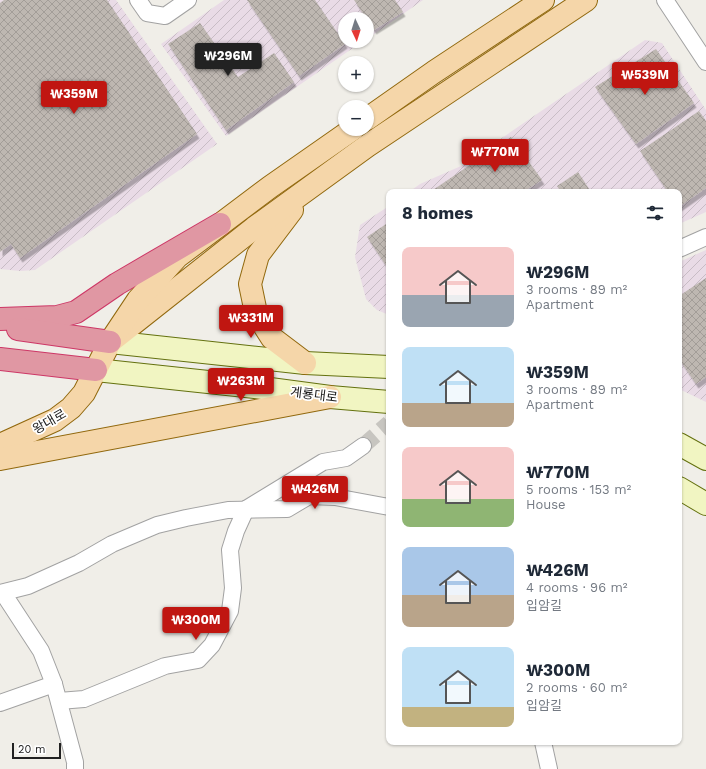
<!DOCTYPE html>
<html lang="en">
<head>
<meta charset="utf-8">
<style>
	:root { --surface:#fff; --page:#f6f6f7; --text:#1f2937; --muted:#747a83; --accent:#c01611 }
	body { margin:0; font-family:"Work Sans","Noto Sans KR",sans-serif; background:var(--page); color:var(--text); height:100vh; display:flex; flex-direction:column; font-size:15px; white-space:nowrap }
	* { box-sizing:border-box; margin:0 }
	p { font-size:13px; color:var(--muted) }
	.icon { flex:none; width:22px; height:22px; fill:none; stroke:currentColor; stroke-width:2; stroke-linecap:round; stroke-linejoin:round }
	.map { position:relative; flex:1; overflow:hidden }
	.sheet { position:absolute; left:386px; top:189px; width:296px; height:556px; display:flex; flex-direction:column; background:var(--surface); border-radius:8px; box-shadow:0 1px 3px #0004 }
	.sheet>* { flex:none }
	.needle { width:26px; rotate:176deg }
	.tools { position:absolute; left:338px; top:12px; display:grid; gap:8px }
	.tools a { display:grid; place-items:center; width:36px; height:36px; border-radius:50%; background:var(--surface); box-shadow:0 1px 3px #0004; font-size:20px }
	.scale { position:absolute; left:12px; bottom:10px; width:49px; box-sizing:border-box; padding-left:4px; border:2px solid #212121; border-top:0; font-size:11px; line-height:14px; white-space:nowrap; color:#212121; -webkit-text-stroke:3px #fff; paint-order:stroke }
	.price { position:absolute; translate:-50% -34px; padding:0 9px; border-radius:4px; background:var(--accent); color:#fff; font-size:13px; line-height:26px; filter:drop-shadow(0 1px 2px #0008) }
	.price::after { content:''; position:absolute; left:50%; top:24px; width:12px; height:9px; margin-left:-6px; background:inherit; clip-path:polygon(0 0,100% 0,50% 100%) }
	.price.selected { background:#222; color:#fff }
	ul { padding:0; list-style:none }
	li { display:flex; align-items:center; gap:12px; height:100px; padding:0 16px }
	li span { display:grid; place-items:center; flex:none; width:112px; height:80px; border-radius:8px; color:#555 }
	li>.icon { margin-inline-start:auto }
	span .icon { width:48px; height:48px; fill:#fffc; stroke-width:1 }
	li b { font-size:17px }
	h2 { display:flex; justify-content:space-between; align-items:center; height:48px; padding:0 16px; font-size:17px }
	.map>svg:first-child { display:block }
	.industrial { fill:url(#industrial-furrows) }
	.building { fill:url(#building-cross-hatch); filter:url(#shadow) }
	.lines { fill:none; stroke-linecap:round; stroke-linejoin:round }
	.minor-tunnel { stroke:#c7c5c0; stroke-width:16; stroke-dasharray:16 8; stroke-linecap:butt }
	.minor-casing { stroke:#a2a2a2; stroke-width:18 }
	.secondary-casing { stroke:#64710f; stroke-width:24 }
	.primary-casing { stroke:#91680d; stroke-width:24 }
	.motorway-casing { stroke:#cd3766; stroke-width:24 }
	.minor { stroke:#fff; stroke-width:16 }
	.secondary { stroke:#f1f5c2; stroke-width:22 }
	.primary { stroke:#f5d6a9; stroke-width:22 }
	.motorway { stroke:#e097a3; stroke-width:22 }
	.labels { text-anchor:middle; stroke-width:3.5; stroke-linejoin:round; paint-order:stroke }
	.street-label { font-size:13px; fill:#212121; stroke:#fff }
</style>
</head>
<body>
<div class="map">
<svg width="706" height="769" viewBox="0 0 706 769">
	<defs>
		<pattern id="industrial-furrows" width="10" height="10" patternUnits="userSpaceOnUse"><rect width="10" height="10" fill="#e9dbe6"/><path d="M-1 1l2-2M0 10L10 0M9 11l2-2" fill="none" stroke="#c8bcc5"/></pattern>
		<pattern id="building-cross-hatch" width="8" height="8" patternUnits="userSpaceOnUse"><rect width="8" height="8" fill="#beb7b1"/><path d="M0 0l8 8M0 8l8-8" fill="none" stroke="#a39d98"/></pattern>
		<filter id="shadow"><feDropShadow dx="2.5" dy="4.5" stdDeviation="0" flood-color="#0004"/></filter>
	</defs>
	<rect width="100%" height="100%" fill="#f0eee8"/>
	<g class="industrial">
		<polygon points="0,0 116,0 217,144 35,270 20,271 0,269"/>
		<polygon points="224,0 423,0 367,39 367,19 345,19 345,41 363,41 226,136 161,44"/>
		<polygon points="645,40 662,43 706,110 706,212 679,224 679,192 409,192 420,184 461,166"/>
		<polygon points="389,206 389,315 377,310 366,299 355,257 360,225"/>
		<polygon points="706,250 706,402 679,389 679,262"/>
	</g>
	<g class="building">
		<polygon points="4,0 107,0 197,134 20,258 11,244 0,252 0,3"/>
		<polygon points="247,0 315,0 345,44 299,76"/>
		<polygon points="354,0 395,0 403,12 374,30"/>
		<polygon points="200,23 238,77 274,53 294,82 226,130 168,44"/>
		<polygon points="656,49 694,103 636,144 595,87"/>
		<polygon points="699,111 706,121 706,188 679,207 679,192 668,192 640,151"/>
		<polygon points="511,137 542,180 523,192 430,192"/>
		<polygon points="578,172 591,192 561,192 557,186"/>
		<polygon points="389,222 389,270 367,237"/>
		<polygon points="706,278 706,377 696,384 679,359 679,296"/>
	</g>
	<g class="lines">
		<polyline class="minor-tunnel" points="363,446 389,423"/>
		<defs>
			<g id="minor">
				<polyline points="138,0 147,13 165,16 188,0"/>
				<polyline points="665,0 706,62"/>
				<polyline points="679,249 706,237"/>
				<polyline points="246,509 323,462 346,458 363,446"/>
				<polyline points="0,593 28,586 79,563 112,544 157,525 186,518 228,510 287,509 309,496 335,497 389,507"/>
				<polyline points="3,593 41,651 54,684 75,762 75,769"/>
				<polyline points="59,701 84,699 165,666 198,660 212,645 230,611 233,588 230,550 236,531 246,509"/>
				<polyline points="0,703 54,684"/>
				<polyline points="543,742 549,769"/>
			</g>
			<g id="secondary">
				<polyline points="110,342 305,363 389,367"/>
				<polyline points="96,370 255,387 330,397 389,402"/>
				<polyline points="679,444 706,459"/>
				<polyline points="679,488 706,504"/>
			</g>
			<g id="primary">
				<polyline points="367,119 434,72 543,0"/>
				<polyline points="292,210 258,255 250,284 256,313 272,338 305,363"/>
				<polyline points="110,342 254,228 367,146 586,0"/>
				<polyline points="0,445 55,420 71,408 84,393 110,342 138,300 177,257 270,187 353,129"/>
				<polyline points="0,459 330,397"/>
			</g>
			<g id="motorway">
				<polyline points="0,319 57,317 76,312 117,284 220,224"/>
				<polyline points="18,329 110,342"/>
				<polyline points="0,359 96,370"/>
			</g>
		</defs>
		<use href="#minor" class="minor-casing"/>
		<use href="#secondary" class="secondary-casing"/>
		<use href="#primary" class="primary-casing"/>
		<use href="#motorway" class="motorway-casing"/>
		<use href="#minor" class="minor"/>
		<use href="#secondary" class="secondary"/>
		<use href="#primary" class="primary"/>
		<use href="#motorway" class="motorway"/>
	</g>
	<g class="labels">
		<g class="street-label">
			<text transform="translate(314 394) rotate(7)" y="5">계룡대로</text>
			<text transform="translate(49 421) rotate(-30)" y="5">왕대로</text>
		</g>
	</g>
</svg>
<div class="tools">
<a><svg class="needle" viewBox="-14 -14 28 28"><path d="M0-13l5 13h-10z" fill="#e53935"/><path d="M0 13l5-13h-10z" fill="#747a83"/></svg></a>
<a>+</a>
<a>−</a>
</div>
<div class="scale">20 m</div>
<b class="price selected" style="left:228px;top:77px">₩296M</b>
<b class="price" style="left:645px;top:96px">₩539M</b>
<b class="price" style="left:74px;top:115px">₩359M</b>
<b class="price" style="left:495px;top:173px">₩770M</b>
<b class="price" style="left:251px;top:339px">₩331M</b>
<b class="price" style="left:241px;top:402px">₩263M</b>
<b class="price" style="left:315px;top:510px">₩426M</b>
<b class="price" style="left:196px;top:641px">₩300M</b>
<section class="sheet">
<h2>8 homes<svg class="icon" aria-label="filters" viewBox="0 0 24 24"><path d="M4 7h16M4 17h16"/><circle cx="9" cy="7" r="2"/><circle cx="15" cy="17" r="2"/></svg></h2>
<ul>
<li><span style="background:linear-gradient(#f6c9c9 60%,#9aa5b1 0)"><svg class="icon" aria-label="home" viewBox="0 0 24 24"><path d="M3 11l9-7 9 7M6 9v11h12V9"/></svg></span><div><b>₩296M</b><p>3 rooms · 89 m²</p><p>Apartment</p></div></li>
<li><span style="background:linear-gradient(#bfe0f5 70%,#b9a48a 0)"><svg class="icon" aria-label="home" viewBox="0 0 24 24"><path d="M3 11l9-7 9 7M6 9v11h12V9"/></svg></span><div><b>₩359M</b><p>3 rooms · 89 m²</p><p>Apartment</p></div></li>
<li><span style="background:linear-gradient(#f6c9c9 65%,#8fb573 0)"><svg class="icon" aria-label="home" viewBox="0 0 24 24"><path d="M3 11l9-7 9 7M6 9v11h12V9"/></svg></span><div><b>₩770M</b><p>5 rooms · 153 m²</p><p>House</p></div></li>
<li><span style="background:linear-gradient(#a9c7e8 60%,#b9a48a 0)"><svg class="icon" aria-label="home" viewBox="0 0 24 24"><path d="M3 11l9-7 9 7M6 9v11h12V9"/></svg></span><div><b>₩426M</b><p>4 rooms · 96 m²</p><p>입암길</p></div></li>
<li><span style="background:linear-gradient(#bfe0f5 75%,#c2b280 0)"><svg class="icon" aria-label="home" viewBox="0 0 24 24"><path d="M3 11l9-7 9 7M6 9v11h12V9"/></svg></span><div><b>₩300M</b><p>2 rooms · 60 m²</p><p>입암길</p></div></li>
</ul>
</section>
</div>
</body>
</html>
